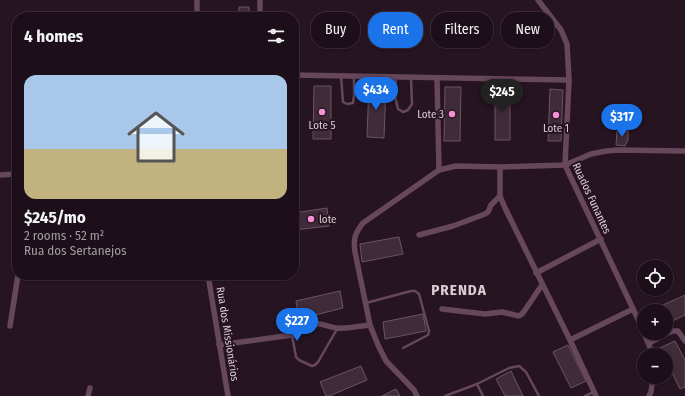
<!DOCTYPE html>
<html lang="en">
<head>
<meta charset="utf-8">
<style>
	:root { --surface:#1d0f19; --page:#2a1d26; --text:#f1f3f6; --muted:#a09ca2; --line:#3b2f38; --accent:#1a73e8 }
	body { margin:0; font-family:"Fira Sans Condensed",sans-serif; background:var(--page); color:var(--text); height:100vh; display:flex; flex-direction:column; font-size:15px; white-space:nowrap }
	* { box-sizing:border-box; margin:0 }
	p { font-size:13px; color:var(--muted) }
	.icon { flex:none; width:22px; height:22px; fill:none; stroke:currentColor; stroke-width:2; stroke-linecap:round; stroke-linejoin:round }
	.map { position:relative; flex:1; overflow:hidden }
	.details { position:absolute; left:12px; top:12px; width:287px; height:268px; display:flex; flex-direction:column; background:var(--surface); border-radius:16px; box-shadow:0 1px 3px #0004,0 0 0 1px var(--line) }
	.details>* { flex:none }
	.banner { position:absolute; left:311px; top:12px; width:314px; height:36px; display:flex; gap:8px }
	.fabs { position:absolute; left:637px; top:260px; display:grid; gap:8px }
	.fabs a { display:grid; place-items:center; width:36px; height:36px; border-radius:50%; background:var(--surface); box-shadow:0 1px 3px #0004,0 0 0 1px var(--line); font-size:20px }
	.price { position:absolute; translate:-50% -34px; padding:0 9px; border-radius:14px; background:var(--accent); color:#fff; font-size:13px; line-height:26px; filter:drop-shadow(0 1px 2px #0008) }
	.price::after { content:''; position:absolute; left:50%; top:24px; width:12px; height:9px; margin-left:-6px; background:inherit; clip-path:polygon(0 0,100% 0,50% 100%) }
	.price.on { background:#222; color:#fff }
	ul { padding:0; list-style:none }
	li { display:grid; align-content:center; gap:8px; height:212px; padding:0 12px }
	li+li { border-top:1px solid var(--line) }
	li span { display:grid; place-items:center; height:124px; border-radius:12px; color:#555 }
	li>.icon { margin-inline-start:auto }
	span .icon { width:72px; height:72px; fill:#fffc; stroke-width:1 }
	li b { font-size:17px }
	h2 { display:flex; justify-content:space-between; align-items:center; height:48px; padding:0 12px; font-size:17px }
	.pill { padding:0 14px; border-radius:16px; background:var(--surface); box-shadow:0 1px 3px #0004,0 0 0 1px var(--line); font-size:14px; line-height:36px }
	.pill.on { background:var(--accent); color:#fff }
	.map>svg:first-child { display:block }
	.building { fill:#402b39; stroke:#6b5463 }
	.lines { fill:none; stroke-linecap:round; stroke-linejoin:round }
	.service { stroke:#66475b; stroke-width:2.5 }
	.minor { stroke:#66475b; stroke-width:5.5 }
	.poi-dot { fill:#f491d4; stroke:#271421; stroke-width:1.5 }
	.labels { text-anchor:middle; stroke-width:4; stroke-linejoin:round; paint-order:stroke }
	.poi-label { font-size:11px; fill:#daccd5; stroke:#271421 }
	.street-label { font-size:11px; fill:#daccd5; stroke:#271421 }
	.district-label { font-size:15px; font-weight:bold; letter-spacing:1px; fill:#daccd5; stroke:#271421 }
</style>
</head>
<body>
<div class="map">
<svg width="685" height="396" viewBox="0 0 685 396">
	<rect width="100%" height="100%" fill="#271421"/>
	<g class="building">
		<polygon points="239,7 249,7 249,17 239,16"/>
		<polygon points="369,84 386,85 384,138 367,137"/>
		<polygon points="314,86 331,86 331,139 313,139"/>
		<rect x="495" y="86" width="15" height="54"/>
		<polygon points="445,87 461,87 460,141 444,141"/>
		<polygon points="550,89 563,90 561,141 548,141"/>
		<polygon points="617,131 628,131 628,140 625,146 616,145"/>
		<polygon points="327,208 329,226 294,230 294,213"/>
		<polygon points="399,237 403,254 362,262 360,244"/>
		<polygon points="340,291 343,308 299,319 296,301"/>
		<polygon points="685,295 685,315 666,324 666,311 650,311"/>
		<polygon points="423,314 426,331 385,339 383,322"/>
		<polygon points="675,341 685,360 685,387 680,389 666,360 666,355 664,355 660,348"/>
		<polygon points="568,345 586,381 571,388 553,352"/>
		<polygon points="361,366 367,380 329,396 326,396 320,382"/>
		<polygon points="511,371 523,396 505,396 496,379"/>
		<polygon points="396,389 400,396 382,396"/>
	</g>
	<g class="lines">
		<g class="service">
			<polyline points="341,76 343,102 347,104 353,103 354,96 354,77"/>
			<polyline points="396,77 395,96 398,109 403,112 408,110 412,104 411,78"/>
			<polyline points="366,303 411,291 415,291 419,294 429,331 428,335 403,348"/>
			<polyline points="292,335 296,357 299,360 312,366 315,365 318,362 337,329"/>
			<polyline points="477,384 483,396"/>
			<polyline points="445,396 477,384 509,368 519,366 526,372 539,396"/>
			<polyline points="585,396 594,392"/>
		</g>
		<g class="minor">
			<polyline points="197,0 197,17"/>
			<polyline points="260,0 260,17"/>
			<polyline points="538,0 561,30 567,44 569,80 565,165 644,332"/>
			<polyline points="294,75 569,80"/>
			<polyline points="437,78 439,170"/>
			<polyline points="500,167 500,196 505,208 570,340 596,396"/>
			<polyline points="0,175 17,174"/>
			<polyline points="419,235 453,226 485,214 488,212 491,205 500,196"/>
			<polyline points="536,273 601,239"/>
			<polyline points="208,275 228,396"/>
			<polyline points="442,309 485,314 502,312 519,316 522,314 525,310 542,285"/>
			<polyline points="10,326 18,275"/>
			<polyline points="644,333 653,355"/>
			<polyline points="570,340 633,309"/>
			<polyline points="649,343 672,331 678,331 685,341"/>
			<path d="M 219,345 L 292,335 C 300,327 309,321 320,324 C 325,325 330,327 336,328 C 346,329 360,326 370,325"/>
			<polyline points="88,396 90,388"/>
			<path d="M 417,396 L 414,390 L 386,361 L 378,345 L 370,325 L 355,252 C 353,239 355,233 363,223 L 439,170 L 456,166 L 500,167 L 565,165 L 591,154 L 606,151 L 618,150 L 685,151"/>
			<polyline points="649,396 651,392 653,377"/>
		</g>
	</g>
	<g class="poi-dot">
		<circle cx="322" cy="112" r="4"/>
		<circle cx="452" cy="114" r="4"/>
		<circle cx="556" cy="115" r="4"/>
		<circle cx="311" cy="219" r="4"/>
	</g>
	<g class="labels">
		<g class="poi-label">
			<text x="444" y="118" text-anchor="end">Lote 3</text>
			<text x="322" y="129">Lote 5</text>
			<text x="556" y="132">Lote 1</text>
			<text x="319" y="223" text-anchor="start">lote</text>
		</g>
		<g class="street-label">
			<text transform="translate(592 198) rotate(65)" y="4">Ruados Funantes</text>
			<text transform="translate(228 334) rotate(81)" y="4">Rua dos Missionários</text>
		</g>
		<g class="district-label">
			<text x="459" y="295">PRENDA</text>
		</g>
	</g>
</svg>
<div class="fabs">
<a><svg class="icon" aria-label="locate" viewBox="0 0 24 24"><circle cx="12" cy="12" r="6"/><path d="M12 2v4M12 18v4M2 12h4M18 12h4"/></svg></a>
<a>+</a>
<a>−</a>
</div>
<b class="price" style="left:376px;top:111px">$434</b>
<b class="price on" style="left:502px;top:113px">$245</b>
<b class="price" style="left:622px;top:138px">$317</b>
<b class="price" style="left:297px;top:342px">$227</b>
<div class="banner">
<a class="pill">Buy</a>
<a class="pill on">Rent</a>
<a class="pill">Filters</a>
<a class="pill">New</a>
</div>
<section class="details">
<h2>4 homes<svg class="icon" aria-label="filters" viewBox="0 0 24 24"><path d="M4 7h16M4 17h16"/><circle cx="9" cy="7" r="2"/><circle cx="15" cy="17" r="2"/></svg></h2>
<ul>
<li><span style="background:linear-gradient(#a9c7e8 60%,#c2b280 0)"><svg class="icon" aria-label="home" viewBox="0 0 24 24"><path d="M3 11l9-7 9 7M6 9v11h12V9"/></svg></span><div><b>$245/mo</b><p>2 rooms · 52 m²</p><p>Rua dos Sertanejos</p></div></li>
</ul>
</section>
</div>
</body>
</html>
